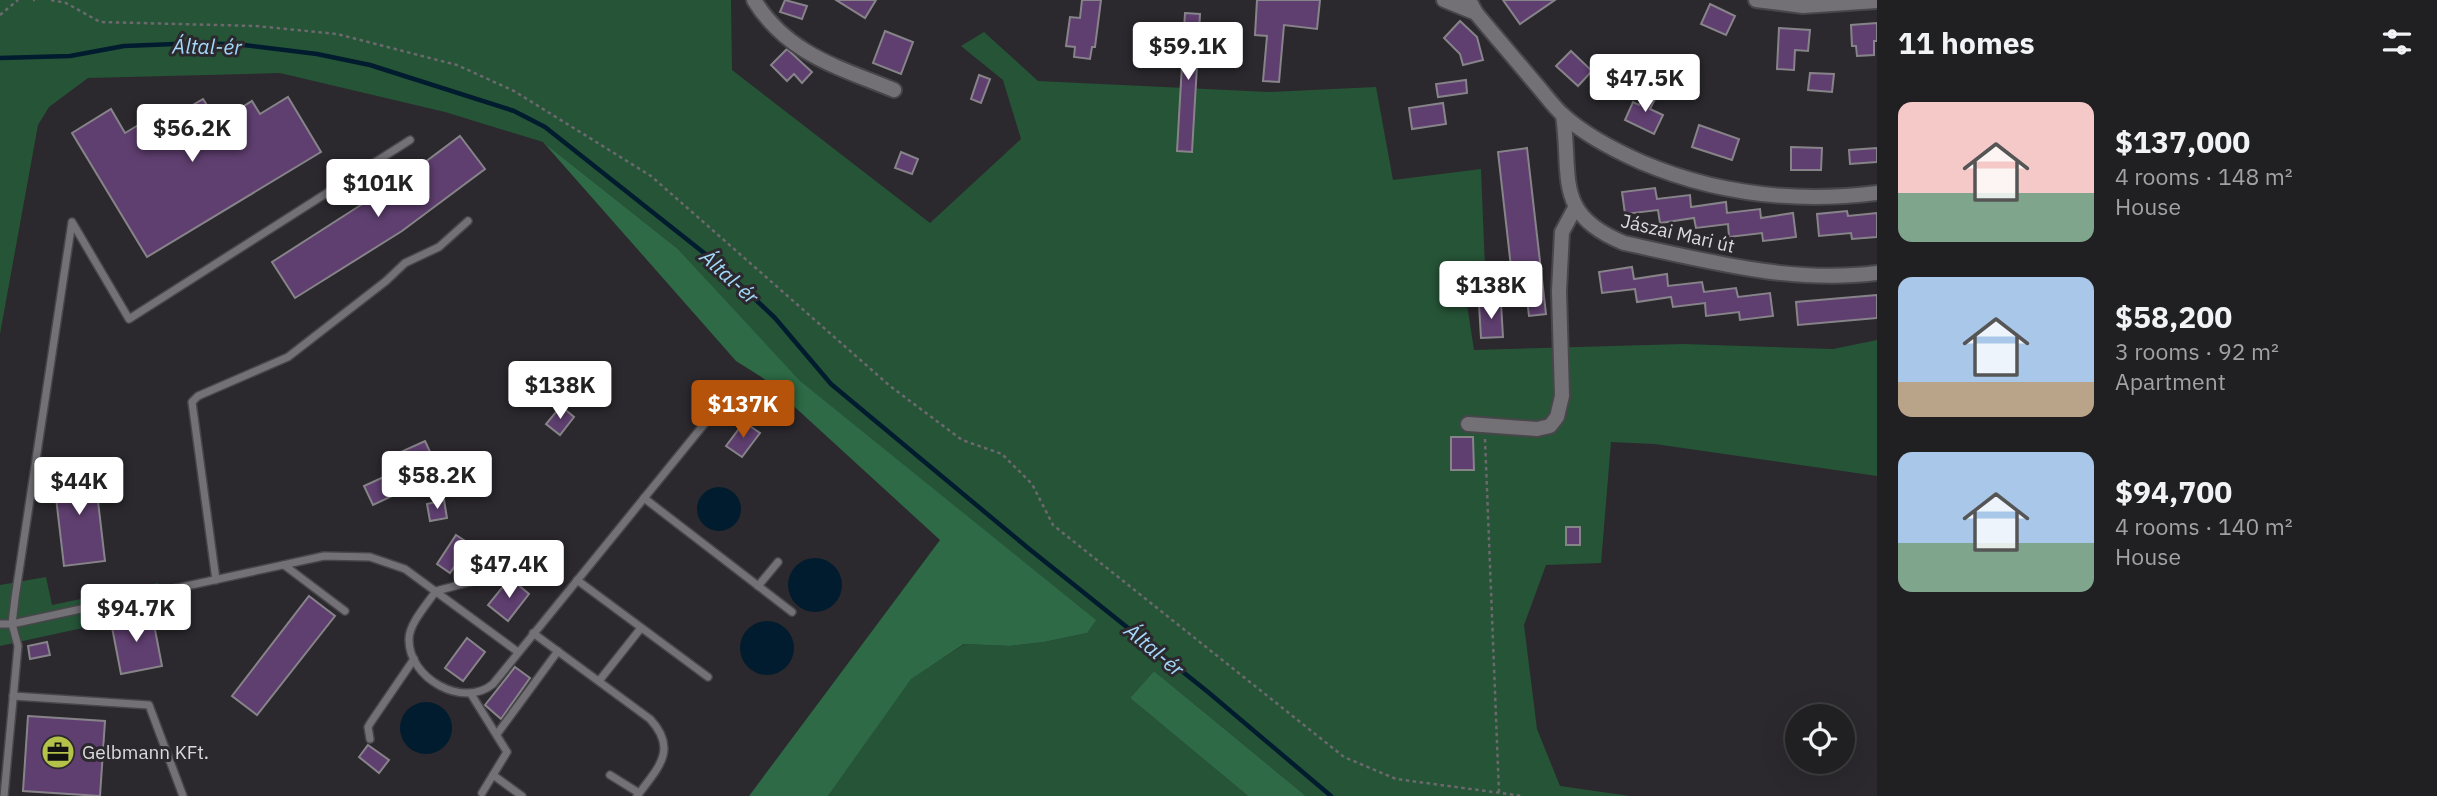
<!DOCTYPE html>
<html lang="en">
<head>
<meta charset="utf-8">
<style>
	:root { --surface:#201f22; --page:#2d2c2f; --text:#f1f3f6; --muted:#a2a2a5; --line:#3d3d40; --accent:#b45309 }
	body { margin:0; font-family:"IBM Plex Sans",sans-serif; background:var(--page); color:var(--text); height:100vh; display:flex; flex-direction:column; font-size:26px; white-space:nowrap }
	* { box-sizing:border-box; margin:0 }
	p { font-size:23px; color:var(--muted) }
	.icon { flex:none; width:38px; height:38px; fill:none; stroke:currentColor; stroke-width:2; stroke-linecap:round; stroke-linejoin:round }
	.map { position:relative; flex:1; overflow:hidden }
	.side { display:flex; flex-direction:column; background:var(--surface); width:560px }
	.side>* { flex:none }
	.tools { position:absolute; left:1785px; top:704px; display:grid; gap:14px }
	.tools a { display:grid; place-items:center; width:70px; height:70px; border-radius:50%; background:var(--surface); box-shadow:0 7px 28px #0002,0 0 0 2px var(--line); font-size:35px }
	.price { position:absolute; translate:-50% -60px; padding:0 16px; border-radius:7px; background:#fff; color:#222; font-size:23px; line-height:46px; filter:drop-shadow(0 2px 4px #0008) }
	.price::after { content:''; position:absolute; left:50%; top:42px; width:21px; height:16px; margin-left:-10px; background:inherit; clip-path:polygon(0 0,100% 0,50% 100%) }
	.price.current { background:var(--accent); color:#fff }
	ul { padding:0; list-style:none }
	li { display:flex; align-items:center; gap:21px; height:175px; padding:0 21px }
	li span { display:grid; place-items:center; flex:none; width:196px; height:140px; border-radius:14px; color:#555 }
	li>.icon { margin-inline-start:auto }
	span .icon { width:84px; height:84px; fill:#fffc; stroke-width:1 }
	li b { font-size:30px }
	h2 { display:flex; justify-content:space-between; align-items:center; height:84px; padding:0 21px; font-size:30px }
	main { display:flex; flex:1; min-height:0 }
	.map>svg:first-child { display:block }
	.green { fill:#265437 }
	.forest { fill:#2d6a45 }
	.water { fill:#001c2e }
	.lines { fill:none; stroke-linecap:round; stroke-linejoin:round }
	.stream { stroke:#001c2e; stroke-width:4.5 }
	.building { fill:#5f3f70; stroke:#878489; stroke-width:2 }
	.service-casing { stroke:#47464a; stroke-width:10 }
	.minor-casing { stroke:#47464a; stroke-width:18 }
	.path { stroke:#6b696d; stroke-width:2.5; stroke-dasharray:3.5 3.5; stroke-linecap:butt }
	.service { stroke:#737176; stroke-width:7 }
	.minor { stroke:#737176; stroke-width:14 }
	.labels { text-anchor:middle; stroke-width:6; stroke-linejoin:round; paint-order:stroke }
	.street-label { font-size:19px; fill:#dbdadd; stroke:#2b292e }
	.poi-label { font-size:19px; fill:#dbdadd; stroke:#2b292e; text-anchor:start }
	.water-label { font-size:21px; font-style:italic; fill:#a4d7f9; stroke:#2b292e }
</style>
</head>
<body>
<main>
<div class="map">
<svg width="1877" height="796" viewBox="0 0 1877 796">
	<rect width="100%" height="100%" fill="#2b292e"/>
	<g class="green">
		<polygon points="0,0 731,0 732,70 930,223 1021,139 1003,80 961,46 984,32 1038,81 1269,92 1376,87 1393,180 1481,169 1486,294 1466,298 1474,350 1683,344 1833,349 1877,340 1877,476 1655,444 1611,442 1601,563 1546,565 1524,625 1537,729 1560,786 1630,796 1306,796 1154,671 1130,698 1248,796 828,796 911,678 965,644 1010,646 1044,642 1087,633 799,381 678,249 543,142 445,112 280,73 88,78 49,107 38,125 0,334"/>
		<polygon points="46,577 52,605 158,583 165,610 0,646 0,585"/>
	</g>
	<g class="forest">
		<polygon points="543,142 678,249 800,381 1096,620 1087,633 1044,642 1010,646 964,644 911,679 828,796 749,796 940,540 763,378 736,361"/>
		<polygon points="1154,671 1306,796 1248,796 1130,698"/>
	</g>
	<g class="water">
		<circle cx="719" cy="509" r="22"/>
		<circle cx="815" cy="585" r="27"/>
		<circle cx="767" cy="648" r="27"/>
		<circle cx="426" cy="728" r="26"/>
	</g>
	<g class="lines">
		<polyline class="stream" points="0,58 70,56 124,46 201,43 244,45 317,54 370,65 514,111 545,127 718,264 775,318 831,384 1028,548 1208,692 1331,796"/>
	</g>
	<g class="building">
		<polygon points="785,0 807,6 802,19 780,12"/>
		<polygon points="836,0 876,0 865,18"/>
		<polygon points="1082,0 1101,0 1095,47 1092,47 1090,59 1074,57 1075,47 1066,46 1070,17 1080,18"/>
		<polygon points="1257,0 1320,0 1317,29 1284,25 1279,82 1263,81 1267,36 1255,35"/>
		<polygon points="1503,0 1555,0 1520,24"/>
		<polygon points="1710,4 1735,16 1726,35 1701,24"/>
		<polygon points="1185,13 1200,14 1192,152 1177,151"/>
		<polygon points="1460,21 1477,37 1483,60 1463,65 1460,54 1444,38"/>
		<polygon points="1877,23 1877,41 1874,41 1874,55 1857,56 1856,46 1852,46 1851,25"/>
		<polygon points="1779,28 1810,30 1808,51 1795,50 1794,70 1777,69"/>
		<polygon points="885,31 913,42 901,74 873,63"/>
		<polygon points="787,49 812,72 802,83 794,74 787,81 771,65"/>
		<polygon points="1571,51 1592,71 1578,86 1556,66"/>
		<polygon points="1810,73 1834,74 1832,92 1808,90"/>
		<polygon points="979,75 990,79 981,103 971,99"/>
		<polygon points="1466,80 1467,93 1438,97 1436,84"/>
		<polygon points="1646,92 1656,97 1650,109 1663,115 1654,134 1625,120 1633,102 1639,105"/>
		<polygon points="288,97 321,152 147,257 72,133 111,109 125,133 162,111 167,120 203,99 218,122 252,101 260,114"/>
		<polygon points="1443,103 1446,124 1412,129 1409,108"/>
		<polygon points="1699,125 1739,139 1732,160 1692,147"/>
		<polygon points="460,136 485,169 402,231 295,298 272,262 367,201 369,204"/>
		<polygon points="1791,147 1822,148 1821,170 1791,170"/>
		<polygon points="1527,148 1546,314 1529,316 1524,275 1512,276 1498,152"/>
		<polygon points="1877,148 1877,162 1850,164 1849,150"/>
		<polygon points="901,152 918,159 912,174 895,168"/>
		<polygon points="1655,188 1657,199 1690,195 1691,207 1726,202 1727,213 1760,209 1761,218 1793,213 1796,237 1763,241 1762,233 1729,237 1728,224 1696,228 1694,218 1660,223 1658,210 1625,214 1622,192"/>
		<polygon points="1847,211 1848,216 1877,213 1877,237 1852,239 1851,233 1819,236 1817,214"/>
		<polygon points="1632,267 1634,279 1667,274 1668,286 1702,282 1704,292 1736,288 1738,297 1770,293 1773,316 1740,320 1739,312 1706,316 1705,303 1673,307 1671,297 1637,302 1635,289 1602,293 1599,272"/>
		<polygon points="1877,295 1877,318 1798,325 1796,302"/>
		<polygon points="1501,303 1503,337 1481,338 1479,304"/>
		<polygon points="561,406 574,417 560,435 546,424"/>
		<polygon points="744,422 760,433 742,457 726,446"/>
		<polygon points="1451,437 1473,437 1474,470 1451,470"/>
		<polygon points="425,441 432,456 410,466 418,484 373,505 364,486 399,470 392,456"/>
		<polygon points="94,467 105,561 64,566 53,472"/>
		<polygon points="444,500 447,518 430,521 427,504"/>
		<rect x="1566" y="527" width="14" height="18"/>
		<polygon points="456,535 470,544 450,573 437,564"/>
		<polygon points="510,578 529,594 508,621 488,605"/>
		<polygon points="309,596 335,616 257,715 232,696"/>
		<polygon points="152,614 162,666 121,674 111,622"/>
		<polygon points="467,638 485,652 463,681 445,668"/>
		<polygon points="47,642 50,655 30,659 28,646"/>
		<polygon points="515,667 530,678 501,719 485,705"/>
		<polygon points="28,716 105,721 100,796 23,791"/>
		<polygon points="368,745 389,760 379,773 359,757"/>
	</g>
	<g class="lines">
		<defs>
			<g id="service">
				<polyline points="644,498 792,612"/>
				<polyline points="284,565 345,611"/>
				<path d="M 502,578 L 489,577 L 436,591 C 427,604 409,624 409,639 C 408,678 463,709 493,684 L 710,417 L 722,409 L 736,407"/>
				<polyline points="216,580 192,402 198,396 288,357 386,281 405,263 439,247 468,221"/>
				<polyline points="577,580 708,677"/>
				<polyline points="758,586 778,562"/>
				<polyline points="0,624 12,624 324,556 370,557 405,569 518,652"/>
				<path d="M 533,633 L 650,719 C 679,750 657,769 637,796"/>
				<polyline points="599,681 641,628"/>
				<polyline points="471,694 507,752 482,793"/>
				<polyline points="13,696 149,705 183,796"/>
				<polyline points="497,734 558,651"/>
				<polyline points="370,739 368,727 371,722 414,659"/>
				<polyline points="493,775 522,796"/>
				<polyline points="610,775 639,793"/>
				<polyline points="4,796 18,646 12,624 15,598 72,222 129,319 410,140"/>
			</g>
			<g id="minor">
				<path d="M 754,0 C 787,54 838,67 894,90"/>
				<polyline points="1444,0 1476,13"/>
				<path d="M 1469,0 L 1476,13 C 1495,36 1515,59 1535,83 C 1544,93 1553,106 1563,115 C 1585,135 1614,150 1641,162 C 1716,194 1796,203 1877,193"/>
				<polyline points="1756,0 1803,6 1877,1"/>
				<path d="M 1563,115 C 1572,178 1553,214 1624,243 C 1708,261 1791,284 1877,273"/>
				<polyline points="1468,424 1537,429 1550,426 1557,417 1562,396 1559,291 1562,232 1575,208"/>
			</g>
		</defs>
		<use href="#service" class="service-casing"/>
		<use href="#minor" class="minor-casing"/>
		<g class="path">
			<polyline points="33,0 35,0"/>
			<polyline points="51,0 66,3 100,22 256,26 337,34 457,65 514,91 651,176 890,386 962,440 1002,454 1032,484 1053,525 1344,757 1396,779 1523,796"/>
			<polyline points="0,15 18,0"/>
			<polyline points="1485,439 1499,793"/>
		</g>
		<use href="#service" class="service"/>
		<use href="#minor" class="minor"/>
	</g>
	<defs>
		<symbol id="office-disc" viewBox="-11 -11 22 22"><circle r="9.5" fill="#b4c24a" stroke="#2b292e"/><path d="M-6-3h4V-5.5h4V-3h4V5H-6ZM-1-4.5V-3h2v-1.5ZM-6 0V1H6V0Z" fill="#111"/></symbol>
	</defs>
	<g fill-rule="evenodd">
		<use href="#office-disc" x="39" y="733" width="38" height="38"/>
	</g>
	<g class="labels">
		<g class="street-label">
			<text transform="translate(1678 233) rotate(13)" y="7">Jászai Mari út</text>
		</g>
		<g class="poi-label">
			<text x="82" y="759">Gelbmann KFt.</text>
		</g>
		<g class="water-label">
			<text transform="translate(207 47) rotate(1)" y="7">Által-ér</text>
			<text transform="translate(729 277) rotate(42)" y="7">Által-ér</text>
			<text transform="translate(1154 650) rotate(40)" y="7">Által-ér</text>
		</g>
	</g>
</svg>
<div class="tools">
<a><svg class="icon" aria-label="locate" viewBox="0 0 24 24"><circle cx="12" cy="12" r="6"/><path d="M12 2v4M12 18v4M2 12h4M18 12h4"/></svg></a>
</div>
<b class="price" style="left:1188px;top:82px">$59.1K</b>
<b class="price" style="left:1645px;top:114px">$47.5K</b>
<b class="price" style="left:192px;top:164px">$56.2K</b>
<b class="price" style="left:378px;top:219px">$101K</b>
<b class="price" style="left:1491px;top:321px">$138K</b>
<b class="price" style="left:560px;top:421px">$138K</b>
<b class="price current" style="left:743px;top:440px">$137K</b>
<b class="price" style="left:437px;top:511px">$58.2K</b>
<b class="price" style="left:79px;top:517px">$44K</b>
<b class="price" style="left:509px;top:600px">$47.4K</b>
<b class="price" style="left:136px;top:644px">$94.7K</b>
</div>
<section class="side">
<h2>11 homes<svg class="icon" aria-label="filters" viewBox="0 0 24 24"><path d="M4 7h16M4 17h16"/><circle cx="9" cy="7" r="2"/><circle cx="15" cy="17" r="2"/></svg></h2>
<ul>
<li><span style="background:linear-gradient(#f6c9c9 65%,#7fa58c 0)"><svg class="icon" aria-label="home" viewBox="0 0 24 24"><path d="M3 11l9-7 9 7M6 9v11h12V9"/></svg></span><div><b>$137,000</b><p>4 rooms · 148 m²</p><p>House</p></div></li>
<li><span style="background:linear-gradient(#a9c7e8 75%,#b9a48a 0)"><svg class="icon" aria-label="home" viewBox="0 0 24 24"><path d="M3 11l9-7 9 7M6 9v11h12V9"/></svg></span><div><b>$58,200</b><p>3 rooms · 92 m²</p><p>Apartment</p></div></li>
<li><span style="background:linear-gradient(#a9c7e8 65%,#7fa58c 0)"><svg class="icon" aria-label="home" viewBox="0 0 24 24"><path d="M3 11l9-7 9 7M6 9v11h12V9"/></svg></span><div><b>$94,700</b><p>4 rooms · 140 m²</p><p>House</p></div></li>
</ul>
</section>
</main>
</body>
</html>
